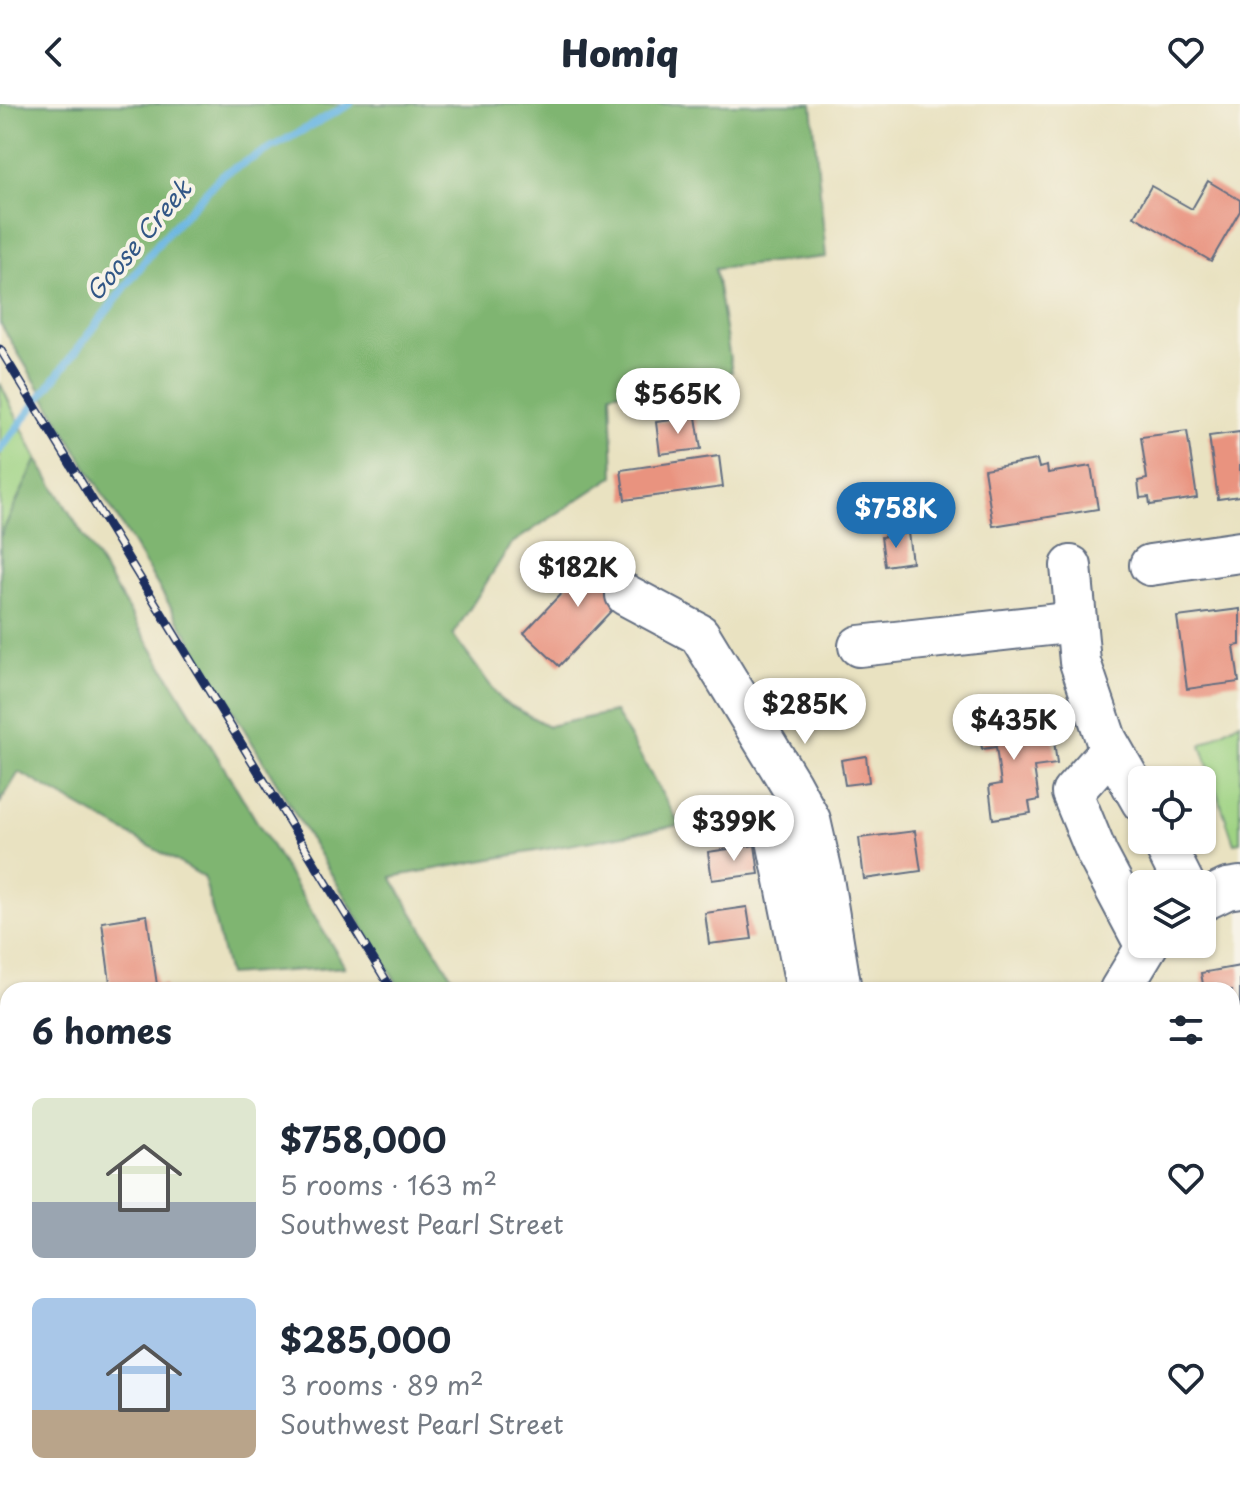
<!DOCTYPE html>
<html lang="en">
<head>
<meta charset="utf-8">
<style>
	:root { --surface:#fff; --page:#f6f6f7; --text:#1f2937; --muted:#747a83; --accent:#1f6fb2 }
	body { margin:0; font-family:"Playpen Sans",sans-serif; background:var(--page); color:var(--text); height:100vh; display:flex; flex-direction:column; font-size:30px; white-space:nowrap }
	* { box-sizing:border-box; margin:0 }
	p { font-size:26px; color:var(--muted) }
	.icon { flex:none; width:44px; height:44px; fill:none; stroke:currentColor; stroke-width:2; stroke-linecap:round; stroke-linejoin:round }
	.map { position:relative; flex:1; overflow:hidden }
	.details { position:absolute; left:0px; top:878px; width:1240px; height:512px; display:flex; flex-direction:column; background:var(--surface); border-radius:24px 24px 0 0; box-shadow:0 2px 6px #0004 }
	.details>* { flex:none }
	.controls { position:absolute; left:1128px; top:662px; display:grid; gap:16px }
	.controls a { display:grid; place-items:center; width:88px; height:88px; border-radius:12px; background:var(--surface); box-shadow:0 2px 6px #0004; font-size:40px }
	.price { position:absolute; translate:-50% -68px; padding:0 18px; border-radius:28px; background:#fff; color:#222; font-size:26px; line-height:52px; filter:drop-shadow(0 2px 4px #0008) }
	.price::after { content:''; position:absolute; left:50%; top:48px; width:24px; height:18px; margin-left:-12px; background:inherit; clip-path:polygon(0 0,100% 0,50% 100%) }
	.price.active { background:var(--accent); color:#fff }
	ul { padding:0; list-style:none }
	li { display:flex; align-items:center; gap:24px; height:200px; padding:0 32px }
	li span { display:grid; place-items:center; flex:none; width:224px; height:160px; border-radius:12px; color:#555 }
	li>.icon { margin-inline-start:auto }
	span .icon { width:96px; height:96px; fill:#fffc; stroke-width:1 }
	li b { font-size:34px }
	h2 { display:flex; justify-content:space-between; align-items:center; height:96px; padding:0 32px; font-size:34px }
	header { display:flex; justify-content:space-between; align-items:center; height:104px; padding:0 32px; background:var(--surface); font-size:36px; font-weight:800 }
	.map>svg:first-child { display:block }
	.green { fill:#9fd383; stroke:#5d8170; stroke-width:2 }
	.forest { fill:#7fb571; stroke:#4d7268; stroke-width:2 }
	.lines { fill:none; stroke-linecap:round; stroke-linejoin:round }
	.stream { stroke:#68b5e2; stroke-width:8 }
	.building { fill:#e9937f }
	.minor-casing { stroke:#636e81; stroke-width:44 }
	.minor { stroke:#fff; stroke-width:40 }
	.rail-casing { stroke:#1b2f5e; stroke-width:9 }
	.rail { stroke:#f7f3e8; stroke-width:6; stroke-dasharray:18; stroke-linecap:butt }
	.labels { text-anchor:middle; stroke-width:8; stroke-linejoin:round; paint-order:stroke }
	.water-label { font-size:24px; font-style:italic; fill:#325786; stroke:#f7f3e8 }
</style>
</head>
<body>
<header><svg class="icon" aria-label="back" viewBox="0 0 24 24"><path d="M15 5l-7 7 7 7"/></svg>Homiq<svg class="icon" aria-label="heart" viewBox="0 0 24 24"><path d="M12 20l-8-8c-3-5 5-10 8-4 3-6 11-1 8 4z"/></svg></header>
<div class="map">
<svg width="1240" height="1390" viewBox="0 0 1240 1390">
	<rect width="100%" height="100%" fill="#f7f3e8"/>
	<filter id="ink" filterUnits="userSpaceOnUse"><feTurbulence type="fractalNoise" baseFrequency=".0125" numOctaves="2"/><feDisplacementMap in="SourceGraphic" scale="16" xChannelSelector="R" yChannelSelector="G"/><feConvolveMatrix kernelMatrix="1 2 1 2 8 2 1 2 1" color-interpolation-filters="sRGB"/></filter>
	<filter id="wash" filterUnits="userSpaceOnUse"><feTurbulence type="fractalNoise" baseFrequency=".006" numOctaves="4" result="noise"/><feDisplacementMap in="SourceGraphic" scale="32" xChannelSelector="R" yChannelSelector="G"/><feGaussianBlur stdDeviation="1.8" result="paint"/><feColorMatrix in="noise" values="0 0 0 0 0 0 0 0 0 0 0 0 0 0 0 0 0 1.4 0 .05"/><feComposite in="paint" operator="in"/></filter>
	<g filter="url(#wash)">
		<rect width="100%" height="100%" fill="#e9e2c1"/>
		<g class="green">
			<polygon points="0,279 37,355 0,433"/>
			<polygon points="1240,618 1240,738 1234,739 1201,641"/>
			<polygon points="251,1382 669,1382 675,1390 252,1390"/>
		</g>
		<g class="forest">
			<polygon points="0,0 812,0 826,153 715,165 732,268 611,289 614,372 511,440 453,531 502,597 548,622 615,608 680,721 391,773 460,886 401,886 0,219"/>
			<polygon points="37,355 345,863 228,871 204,773 19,668 0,699 0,433"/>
			<polygon points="8,1224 8,1382 251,1382 252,1390 0,1390 0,1225"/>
		</g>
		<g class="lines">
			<polyline class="stream" points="0,346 161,136 222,71 350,0"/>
		</g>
		<g id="blocks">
			<g class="building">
				<polygon points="1208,77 1240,96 1240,107 1211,157 1134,112 1151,82 1192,105"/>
				<polygon points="696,313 701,345 660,350 656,318"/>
				<polygon points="1187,327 1197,394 1150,401 1149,393 1140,394 1138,377 1147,375 1141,333"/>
				<polygon points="1240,328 1240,392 1218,395 1209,332"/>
				<polygon points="719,352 723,383 625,396 621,366"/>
				<polygon points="1037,356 1039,364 1047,362 1048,369 1091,362 1098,405 993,422 984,365"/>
				<polygon points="903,400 904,417 886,419 884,403"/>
				<polygon points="908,429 912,458 885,462 881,433"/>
				<polygon points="598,452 632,485 559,562 524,529 568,482 558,472 573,456 584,466"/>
				<polygon points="1240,505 1240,541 1234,542 1239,578 1187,585 1177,513"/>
				<polygon points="1014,604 1018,634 1053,629 1057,660 1034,663 1039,696 1029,698 1031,709 993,715 989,682 1001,680 996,643 982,645 977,609"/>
				<polygon points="866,652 869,678 845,681 841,656"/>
				<polygon points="915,727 921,767 864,775 859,734"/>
				<polygon points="755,741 759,770 712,776 708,748"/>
				<polygon points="747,803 752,835 709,840 705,809"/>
				<polygon points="147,811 157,881 165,880 166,886 111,886 102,818"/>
				<polygon points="1240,862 1240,933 1232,935 1232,886 1204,886 1201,869"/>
				<polygon points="8,1055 8,1102 0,1103 0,1056"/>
			</g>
		</g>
	</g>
	<g filter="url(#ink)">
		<use href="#blocks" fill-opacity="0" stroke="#636e81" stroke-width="2"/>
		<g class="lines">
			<defs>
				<g id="minor">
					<polyline points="1150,461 1240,448"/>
					<polyline points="1071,462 1080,558 1106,635 1142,698"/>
					<polyline points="626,491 699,530 791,681 810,716 822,769 841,886"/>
					<polyline points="859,542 1076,518"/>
					<polyline points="1111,645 1072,689 1097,750 1142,835"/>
					<polyline points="777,736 807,886"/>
					<polyline points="1162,736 1184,780"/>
					<polyline points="1202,797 1227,785 1240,783"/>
					<polyline points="1120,886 1148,840"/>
					<polyline points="0,957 8,962"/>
					<polyline points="875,1382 876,1390"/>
					<polyline points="1167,1382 1168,1390"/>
				</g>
			</defs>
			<use href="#minor" class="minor-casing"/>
			<use href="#minor" class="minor"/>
			<defs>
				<g id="rail">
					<polyline points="0,245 392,886"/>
					<polyline points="695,1382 700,1390"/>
				</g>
			</defs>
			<use href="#rail" class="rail-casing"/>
			<use href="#rail" class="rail"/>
		</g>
	</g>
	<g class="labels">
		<g class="water-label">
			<text transform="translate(139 137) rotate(-50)" y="8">Goose Creek</text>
		</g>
	</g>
</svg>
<div class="controls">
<a><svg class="icon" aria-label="locate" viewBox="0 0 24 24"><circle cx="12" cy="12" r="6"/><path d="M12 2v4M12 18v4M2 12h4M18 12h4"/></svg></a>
<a><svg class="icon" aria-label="layers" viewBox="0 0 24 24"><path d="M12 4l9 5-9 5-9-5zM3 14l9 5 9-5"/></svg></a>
</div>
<b class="price" style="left:678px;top:332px">$565K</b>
<b class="price active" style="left:896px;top:446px">$758K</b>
<b class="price" style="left:578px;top:505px">$182K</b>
<b class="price" style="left:805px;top:642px">$285K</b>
<b class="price" style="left:1014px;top:658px">$435K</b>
<b class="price" style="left:734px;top:759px">$399K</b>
<section class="details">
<h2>6 homes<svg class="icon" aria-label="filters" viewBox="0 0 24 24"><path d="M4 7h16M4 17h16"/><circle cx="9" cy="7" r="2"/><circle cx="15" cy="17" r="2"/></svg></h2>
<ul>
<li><span style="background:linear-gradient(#dfe7d0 65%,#9aa5b1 0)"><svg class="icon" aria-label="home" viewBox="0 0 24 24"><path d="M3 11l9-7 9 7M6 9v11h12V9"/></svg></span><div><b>$758,000</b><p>5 rooms · 163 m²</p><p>Southwest Pearl Street</p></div><svg class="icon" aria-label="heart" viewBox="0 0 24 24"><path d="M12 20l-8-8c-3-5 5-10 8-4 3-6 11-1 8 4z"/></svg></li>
<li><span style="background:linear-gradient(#a9c7e8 70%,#b9a48a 0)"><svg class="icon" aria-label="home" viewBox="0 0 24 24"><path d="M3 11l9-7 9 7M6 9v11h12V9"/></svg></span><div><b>$285,000</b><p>3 rooms · 89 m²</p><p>Southwest Pearl Street</p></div><svg class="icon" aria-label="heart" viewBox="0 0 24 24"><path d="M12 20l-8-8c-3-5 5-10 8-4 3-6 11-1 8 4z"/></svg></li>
</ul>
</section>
</div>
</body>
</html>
